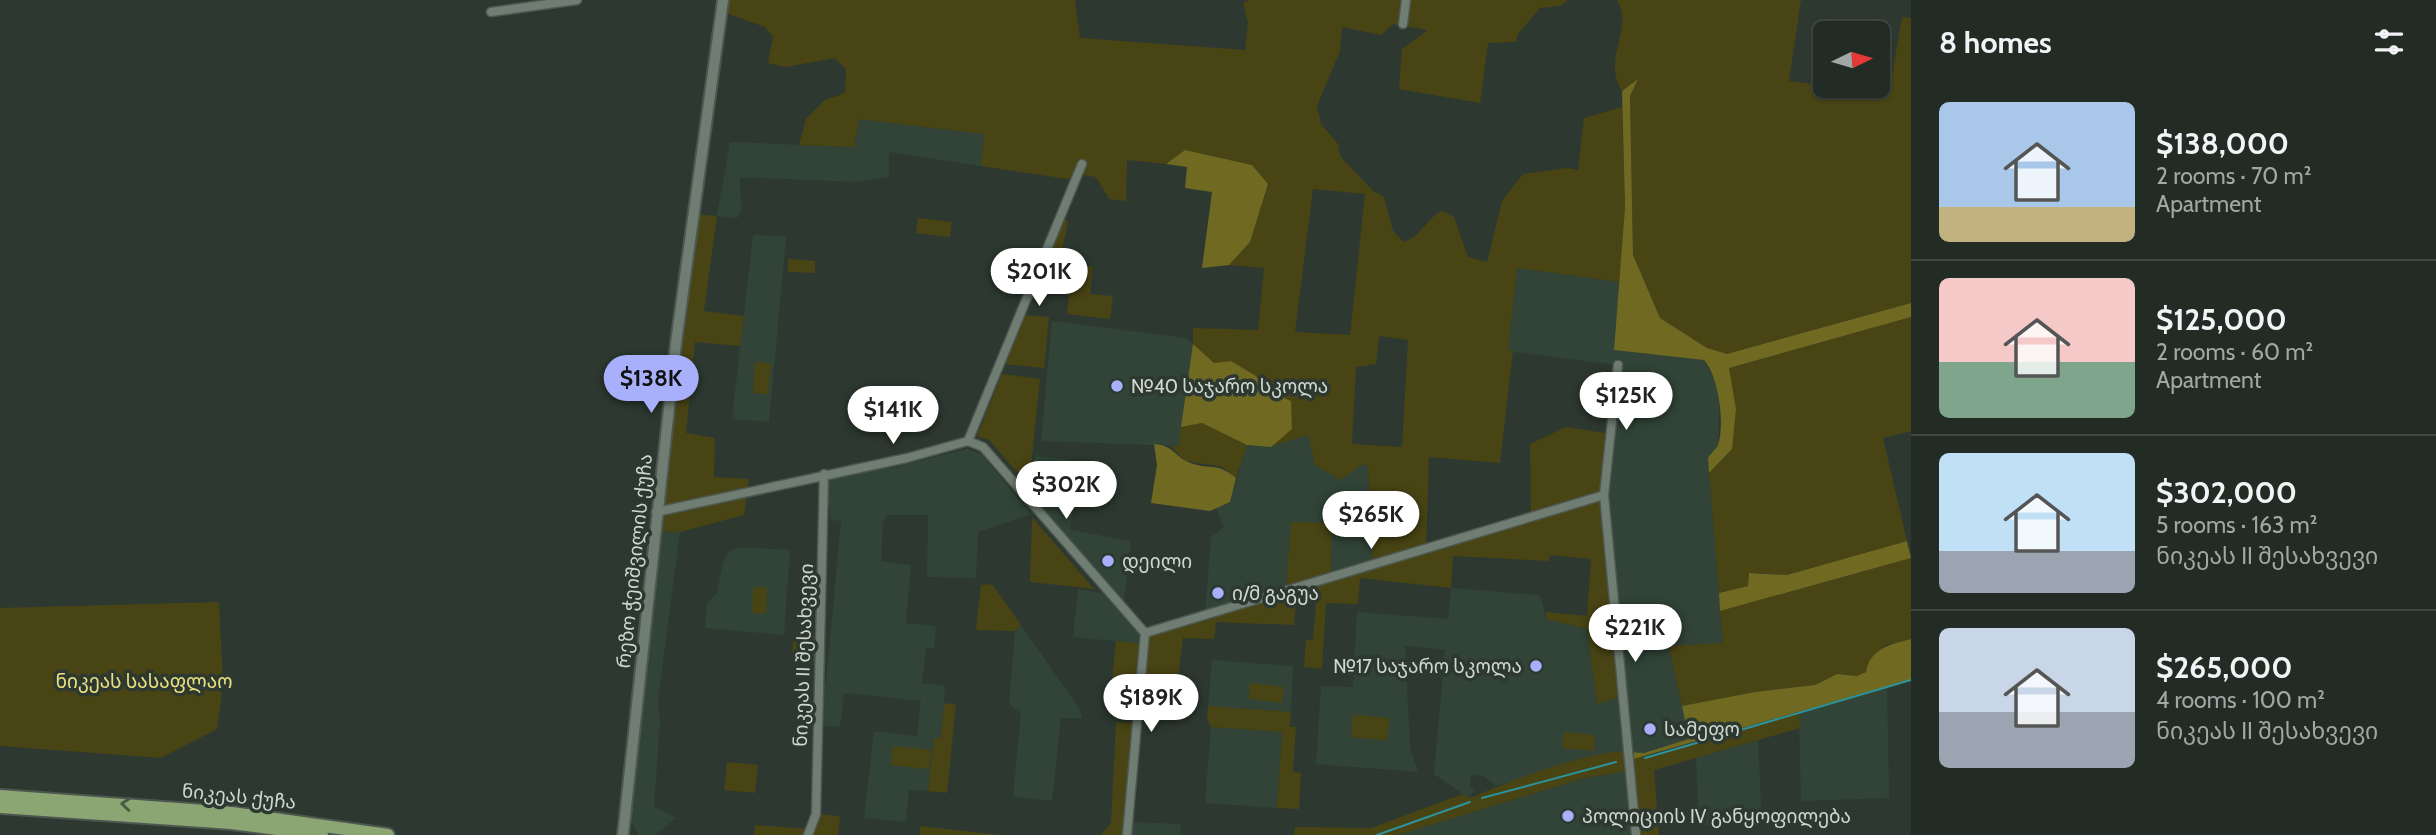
<!DOCTYPE html>
<html lang="en">
<head>
<meta charset="utf-8">
<style>
	:root { --surface:#222b24; --page:#2e3731; --text:#f1f3f6; --muted:#a2a7a6; --line:#3f4741; --accent:#a8b0fc }
	body { margin:0; font-family:Cabin,"Noto Sans Georgian",sans-serif; background:var(--page); color:var(--text); height:100vh; display:flex; flex-direction:column; font-size:26px; white-space:nowrap }
	* { box-sizing:border-box; margin:0 }
	p { font-size:23px; color:var(--muted) }
	.icon { flex:none; width:38px; height:38px; fill:none; stroke:currentColor; stroke-width:2; stroke-linecap:round; stroke-linejoin:round }
	.map { position:relative; flex:1; overflow:hidden }
	.details { display:flex; flex-direction:column; background:var(--surface); width:525px }
	.details>* { flex:none }
	.needle { width:46px; rotate:85deg }
	.controls { position:absolute; left:1813px; top:21px; display:grid; gap:14px }
	.controls a { display:grid; place-items:center; width:77px; height:77px; border-radius:10px; background:var(--surface); box-shadow:0 2px 5px #0004,0 0 0 2px var(--line); font-size:35px }
	.price { position:absolute; translate:-50% -60px; padding:0 16px; border-radius:24px; background:#fff; color:#222; font-size:23px; line-height:46px; filter:drop-shadow(0 2px 4px #0008) }
	.price::after { content:''; position:absolute; left:50%; top:42px; width:21px; height:16px; margin-left:-10px; background:inherit; clip-path:polygon(0 0,100% 0,50% 100%) }
	.price.selected { background:var(--accent); color:#111 }
	ul { padding:0; list-style:none }
	li { display:flex; align-items:center; gap:21px; height:175px; padding:0 28px }
	li+li { border-top:2px solid var(--line) }
	li span { display:grid; place-items:center; flex:none; width:196px; height:140px; border-radius:10px; color:#555 }
	li>.icon { margin-inline-start:auto }
	span .icon { width:84px; height:84px; fill:#fffc; stroke-width:1 }
	li b { font-size:30px }
	h2 { display:flex; justify-content:space-between; align-items:center; height:84px; padding:0 28px; font-size:30px }
	main { display:flex; flex:1; min-height:0 }
	.map>svg:first-child { display:block }
	.built { fill:#314437 }
	.green { fill:#494414; fill-rule:evenodd }
	.forest { fill:#706922 }
	.lines { fill:none; stroke-linecap:round; stroke-linejoin:round }
	.stream { stroke:#2c939c; stroke-width:2 }
	.minor-casing { stroke:#4d5750; stroke-width:11 }
	.secondary-casing { stroke:#4d5750; stroke-width:14 }
	.primary-casing { stroke:#4d5750; stroke-width:16 }
	.minor { stroke:#6f7d73; stroke-width:8 }
	.secondary { stroke:#6f7d73; stroke-width:10 }
	.primary { stroke:#8ba573; stroke-width:12 }
	.oneway { stroke:#495944 }
	.poi-dot { fill:#a8b0fc; stroke:#2d3930; stroke-width:2.5 }
	.labels { text-anchor:middle; stroke-width:7; stroke-linejoin:round; paint-order:stroke }
	.poi-label { font-size:19px; fill:#cfd7d1; stroke:#2d3930; text-anchor:start }
	.street-label { font-size:19px; fill:#cfd7d1; stroke:#2d3930 }
	.park-label { font-size:19px; fill:#eae17e; stroke:#2d3930 }
</style>
</head>
<body>
<main>
<div class="map">
<svg width="1911" height="835" viewBox="0 0 1911 835">
	<rect width="100%" height="100%" fill="#2d3930"/>
	<g class="built">
		<polygon points="859,119 984,134 981,166 889,152 889,177 855,182 740,177 741,211 737,218 717,216 730,142 854,147"/>
		<polygon points="753,235 786,236 769,422 732,419"/>
		<polygon points="1517,268 1620,282 1614,350 1704,360 1720,390 1718,445 1708,458 1723,643 1669,646 1690,739 1644,753 1603,754 1496,786 1484,776 1471,775 1470,788 1476,789 1469,798 1434,774 1445,650 1405,646 1410,748 1418,772 1316,764 1321,686 1353,687 1357,612 1448,619 1451,588 1540,595 1546,619 1587,629 1597,704 1604,495 1618,365 1507,351"/>
		<polygon points="1052,321 1186,338 1193,344 1179,446 1041,441"/>
		<polygon points="1308,434 1315,465 1368,465 1373,565 1330,578 1292,522 1287,591 1205,615 1211,537 1224,527 1216,508 1230,502 1247,445 1271,446"/>
		<polygon points="967,449 981,454 1031,514 978,532 976,578 927,577 928,515 887,515 883,522 881,561 911,565 906,623 936,626 934,648 926,649 922,683 945,686 941,738 934,738 928,791 909,790 906,822 864,818 874,731 917,736 921,701 844,693 840,727 818,725 818,681 826,683 841,521 831,520 824,474 889,462 889,469"/>
		<polygon points="1035,455 1068,460 1079,476 1070,530 1131,541 1123,608 1145,633 1144,644 1073,637 1078,589 1110,595 1030,502"/>
		<polygon points="655,531 680,532 658,699 660,722 654,806 676,818 655,835 639,835 628,817"/>
		<polygon points="740,547 790,550 784,635 705,628 707,603 717,593 723,562 730,551"/>
		<polygon points="1021,625 1081,711 1082,718 1061,718 1052,801 1013,797 1021,714 1009,704 1015,631"/>
		<polygon points="1212,660 1293,666 1291,712 1208,706"/>
		<polygon points="1887,687 1889,798 1801,801 1799,713"/>
		<polygon points="1211,727 1282,732 1277,808 1205,803"/>
		<polygon points="1758,740 1762,825 1699,825 1696,758"/>
		<polygon points="1630,771 1636,835 1398,835 1584,778"/>
		<polygon points="1128,822 1181,824 1180,835 1127,835"/>
	</g>
	<g class="green">
		<path d="M 723,0 L 1075,0 L 1080,38 L 1245,50 L 1248,23 L 1243,3 L 1249,0 L 1568,0 L 1560,6 L 1540,8 L 1518,34 L 1516,42 L 1488,43 L 1480,103 L 1399,89 L 1402,49 L 1428,30 L 1393,24 L 1381,35 L 1342,27 L 1340,51 L 1317,106 L 1321,124 L 1338,144 L 1340,156 L 1373,191 L 1384,197 L 1393,231 L 1404,242 C 1424,234 1424,220 1442,211 L 1454,217 L 1468,257 L 1487,262 L 1502,201 L 1523,174 L 1567,168 L 1578,170 L 1584,118 L 1622,107 L 1625,208 L 1620,282 L 1517,268 L 1508,350 L 1513,351 L 1500,463 L 1429,457 L 1426,548 L 1531,517 L 1530,444 L 1566,427 L 1611,434 L 1604,495 L 1623,696 L 1597,704 L 1587,629 L 1546,619 L 1546,612 L 1587,616 L 1591,559 L 1550,555 L 1549,561 L 1453,556 L 1451,588 L 1360,578 L 1358,604 L 1326,603 L 1322,669 L 1304,667 L 1306,640 L 1313,640 L 1316,603 L 1296,603 L 1294,625 L 1216,622 L 1214,639 L 1183,638 L 1175,703 L 1139,700 L 1140,684 L 1112,680 L 1116,641 L 1144,644 L 1145,633 L 1286,591 L 1291,522 L 1331,523 L 1331,577 L 1373,565 L 1368,465 L 1361,465 L 1340,480 L 1315,465 L 1308,435 L 1271,446 L 1292,429 L 1290,402 L 1267,390 L 1256,376 L 1214,363 L 1193,344 L 1193,328 L 1258,330 L 1264,268 L 1229,265 L 1250,242 L 1268,184 L 1252,165 L 1185,150 L 1166,164 L 1127,160 L 1126,201 L 1109,199 L 1096,177 L 1078,174 L 1075,180 L 981,166 L 984,134 L 859,119 L 854,147 L 799,145 L 806,119 L 825,100 L 845,93 L 846,69 L 835,58 L 786,67 L 768,63 L 773,37 L 765,27 L 721,11 ZM 1313,189 L 1365,194 L 1350,335 L 1295,332 ZM 1379,336 L 1408,340 L 1402,447 L 1352,444 L 1356,367 L 1376,364 Z"/>
		<path d="M 1617,0 L 1801,0 L 1789,81 L 1889,94 L 1902,17 L 1911,18 L 1911,303 L 1727,354 L 1707,348 L 1660,318 L 1633,255 L 1630,96 L 1637,80 L 1622,91 C 1601,59 1635,27 1617,0 Z"/>
		<polygon points="692,214 717,216 704,311 744,316 740,346 695,342 686,433 715,438 714,477 749,479 744,515 680,532 655,531"/>
		<polygon points="918,218 952,222 950,237 916,233"/>
		<polygon points="1059,219 1068,221 1060,260 1093,267 1090,294 1113,296 1110,319 1067,314 1070,283 1036,277"/>
		<polygon points="788,259 815,261 815,273 788,272"/>
		<polygon points="1025,315 1049,317 1044,368 1004,364"/>
		<path d="M 1911,317 L 1911,431 L 1883,438 L 1907,541 L 1787,575 C 1773,576 1762,571 1749,574 L 1748,586 L 1719,593 L 1709,473 L 1732,449 L 1729,368 Z"/>
		<polygon points="755,362 771,363 768,394 753,393"/>
		<polygon points="1002,374 1040,379 1029,486 989,440 977,436"/>
		<polygon points="1202,423 1247,445 1236,478 1223,467 1185,461 1170,445 1179,446 1181,427"/>
		<polygon points="1032,517 1094,589 1030,582"/>
		<polygon points="1911,558 1911,639 1885,645 1866,672 1857,676 1837,674 1815,685 1755,692 1682,706 1669,646 1723,643 1720,611"/>
		<polygon points="992,584 1021,625 1015,631 976,630 981,585"/>
		<polygon points="753,587 767,588 766,613 752,613"/>
		<polygon points="219,602 223,684 217,729 161,758 0,746 0,608"/>
		<polygon points="793,635 820,636 819,661 792,660"/>
		<polygon points="1250,683 1284,687 1282,703 1249,699"/>
		<polygon points="944,703 956,705 947,793 928,791 934,738 941,738"/>
		<polygon points="1208,706 1291,712 1290,727 1296,727 1293,772 1301,773 1299,809 1277,808 1282,732 1211,727 1207,718"/>
		<path d="M 1799,713 L 1800,728 L 1654,770 L 1659,835 L 1636,835 L 1630,771 L 1584,778 L 1398,835 L 1294,835 L 1295,827 L 1371,828 L 1463,794 L 1470,798 C 1502,784 1597,747 1629,752 C 1634,753 1640,756 1645,758 Z"/>
		<polygon points="1353,715 1389,718 1387,740 1351,737"/>
		<polygon points="1116,722 1137,723 1127,835 1101,835 1111,823"/>
		<polygon points="1564,732 1595,735 1594,751 1562,748"/>
		<polygon points="893,746 931,750 929,769 891,765"/>
		<polygon points="727,762 758,765 755,793 724,790"/>
		<polygon points="816,814 840,816 838,835 754,835 755,825 810,829"/>
		<polygon points="920,826 1000,835 920,835"/>
	</g>
	<g class="forest">
		<path d="M 1638,79 L 1630,96 L 1633,255 L 1660,318 L 1707,348 L 1727,354 L 1911,303 L 1911,317 L 1729,368 L 1736,409 L 1732,449 L 1709,473 L 1708,458 C 1710,454 1716,449 1718,445 C 1725,424 1719,377 1704,360 L 1614,350 L 1625,208 L 1622,91 Z"/>
		<polygon points="1185,150 1252,165 1268,184 1250,242 1229,265 1202,268 1212,192 1185,188 1187,167 1166,164"/>
		<polygon points="1193,344 1214,363 1231,361 1256,376 1267,390 1291,401 1292,429 1271,447 1247,445 1202,423 1181,427"/>
		<path d="M 1154,444 C 1175,446 1173,455 1188,462 C 1209,471 1216,461 1236,478 L 1230,502 L 1210,511 L 1151,503 L 1157,465 Z"/>
		<polygon points="1907,541 1911,558 1720,611 1719,593 1748,586 1749,573 1787,575"/>
		<path d="M 1911,639 L 1911,680 L 1630,760 L 1628,752 L 1644,753 L 1689,739 L 1682,706 L 1755,692 L 1815,685 L 1837,674 L 1857,676 L 1866,672 C 1870,649 1890,644 1911,639 Z"/>
	</g>
	<g class="lines">
		<g class="stream">
			<polyline points="1645,758 1911,680"/>
			<polyline points="1482,798 1616,762"/>
			<polyline points="1377,835 1470,802"/>
		</g>
		<defs>
			<g id="minor">
				<polyline points="491,12 577,0"/>
				<polyline points="1403,24 1406,0"/>
				<polyline points="1618,365 1604,495 1636,835"/>
				<polyline points="968,441 1082,164"/>
				<polyline points="656,512 907,458 968,441 983,447 1145,633 1127,835"/>
				<polyline points="1145,633 1604,495"/>
				<polyline points="808,835 816,814 824,474"/>
			</g>
			<polyline id="secondary" points="623,835 676,343 723,0"/>
			<g id="primary">
				<polyline points="0,796 232,813 388,835"/>
				<polyline points="0,807 231,823 322,835"/>
			</g>
		</defs>
		<use href="#minor" class="minor-casing"/>
		<use href="#secondary" class="secondary-casing"/>
		<use href="#primary" class="primary-casing"/>
		<use href="#minor" class="minor"/>
		<use href="#secondary" class="secondary"/>
		<use href="#primary" class="primary"/>
	</g>
	<defs><path id="oneway-chevron" d="M-2-3.5L2.5 0L-2 3.5" fill="none" stroke-width="1.6" stroke-linecap="round" stroke-linejoin="round" transform="scale(1.75)"/></defs>
	<use class="oneway" href="#oneway-chevron" transform="translate(126 804) rotate(-175)"/>
	<g class="poi-dot">
		<circle cx="1117" cy="386" r="7"/>
		<circle cx="1108" cy="561" r="7"/>
		<circle cx="1218" cy="593" r="7"/>
		<circle cx="1536" cy="666" r="7"/>
		<circle cx="1650" cy="729" r="7"/>
		<circle cx="1568" cy="816" r="7"/>
	</g>
	<g class="labels">
		<g class="poi-label">
			<text x="1131" y="393">№40 საჯარო სკოლა</text>
			<text x="1122" y="568">დეილი</text>
			<text x="1232" y="600">ი/მ გაგუა</text>
			<text x="1522" y="673" text-anchor="end">№17 საჯარო სკოლა</text>
			<text x="1664" y="736">სამეფო</text>
			<text x="1582" y="823">პოლიციის IV განყოფილება</text>
		</g>
		<g class="street-label">
			<text transform="translate(634 561) rotate(-84)" y="7">რეზო ჭეიშვილის ქუჩა</text>
			<text transform="translate(803 655) rotate(-88)" y="7">ნიკეას II შესახვევი</text>
			<text transform="translate(239 796) rotate(6)" y="7">ნიკეას ქუჩა</text>
		</g>
		<g class="park-label">
			<text x="144" y="688">ნიკეას სასაფლაო</text>
		</g>
	</g>
</svg>
<div class="controls">
<a><svg class="needle" viewBox="-14 -14 28 28"><path d="M0-13l5 13h-10z" fill="#e53935"/><path d="M0 13l5-13h-10z" fill="#a2a7a6"/></svg></a>
</div>
<b class="price" style="left:1039px;top:308px">$201K</b>
<b class="price selected" style="left:651px;top:415px">$138K</b>
<b class="price" style="left:1626px;top:432px">$125K</b>
<b class="price" style="left:893px;top:446px">$141K</b>
<b class="price" style="left:1066px;top:521px">$302K</b>
<b class="price" style="left:1371px;top:551px">$265K</b>
<b class="price" style="left:1635px;top:664px">$221K</b>
<b class="price" style="left:1151px;top:734px">$189K</b>
</div>
<section class="details">
<h2>8 homes<svg class="icon" aria-label="filters" viewBox="0 0 24 24"><path d="M4 7h16M4 17h16"/><circle cx="9" cy="7" r="2"/><circle cx="15" cy="17" r="2"/></svg></h2>
<ul>
<li><span style="background:linear-gradient(#a9c7e8 75%,#c2b280 0)"><svg class="icon" aria-label="home" viewBox="0 0 24 24"><path d="M3 11l9-7 9 7M6 9v11h12V9"/></svg></span><div><b>$138,000</b><p>2 rooms · 70 m²</p><p>Apartment</p></div></li>
<li><span style="background:linear-gradient(#f6c9c9 60%,#7fa58c 0)"><svg class="icon" aria-label="home" viewBox="0 0 24 24"><path d="M3 11l9-7 9 7M6 9v11h12V9"/></svg></span><div><b>$125,000</b><p>2 rooms · 60 m²</p><p>Apartment</p></div></li>
<li><span style="background:linear-gradient(#bfe0f5 70%,#9aa5b1 0)"><svg class="icon" aria-label="home" viewBox="0 0 24 24"><path d="M3 11l9-7 9 7M6 9v11h12V9"/></svg></span><div><b>$302,000</b><p>5 rooms · 163 m²</p><p>ნიკეას II შესახვევი</p></div></li>
<li><span style="background:linear-gradient(#c9d6e8 60%,#9aa5b1 0)"><svg class="icon" aria-label="home" viewBox="0 0 24 24"><path d="M3 11l9-7 9 7M6 9v11h12V9"/></svg></span><div><b>$265,000</b><p>4 rooms · 100 m²</p><p>ნიკეას II შესახვევი</p></div></li>
</ul>
</section>
</main>
</body>
</html>
